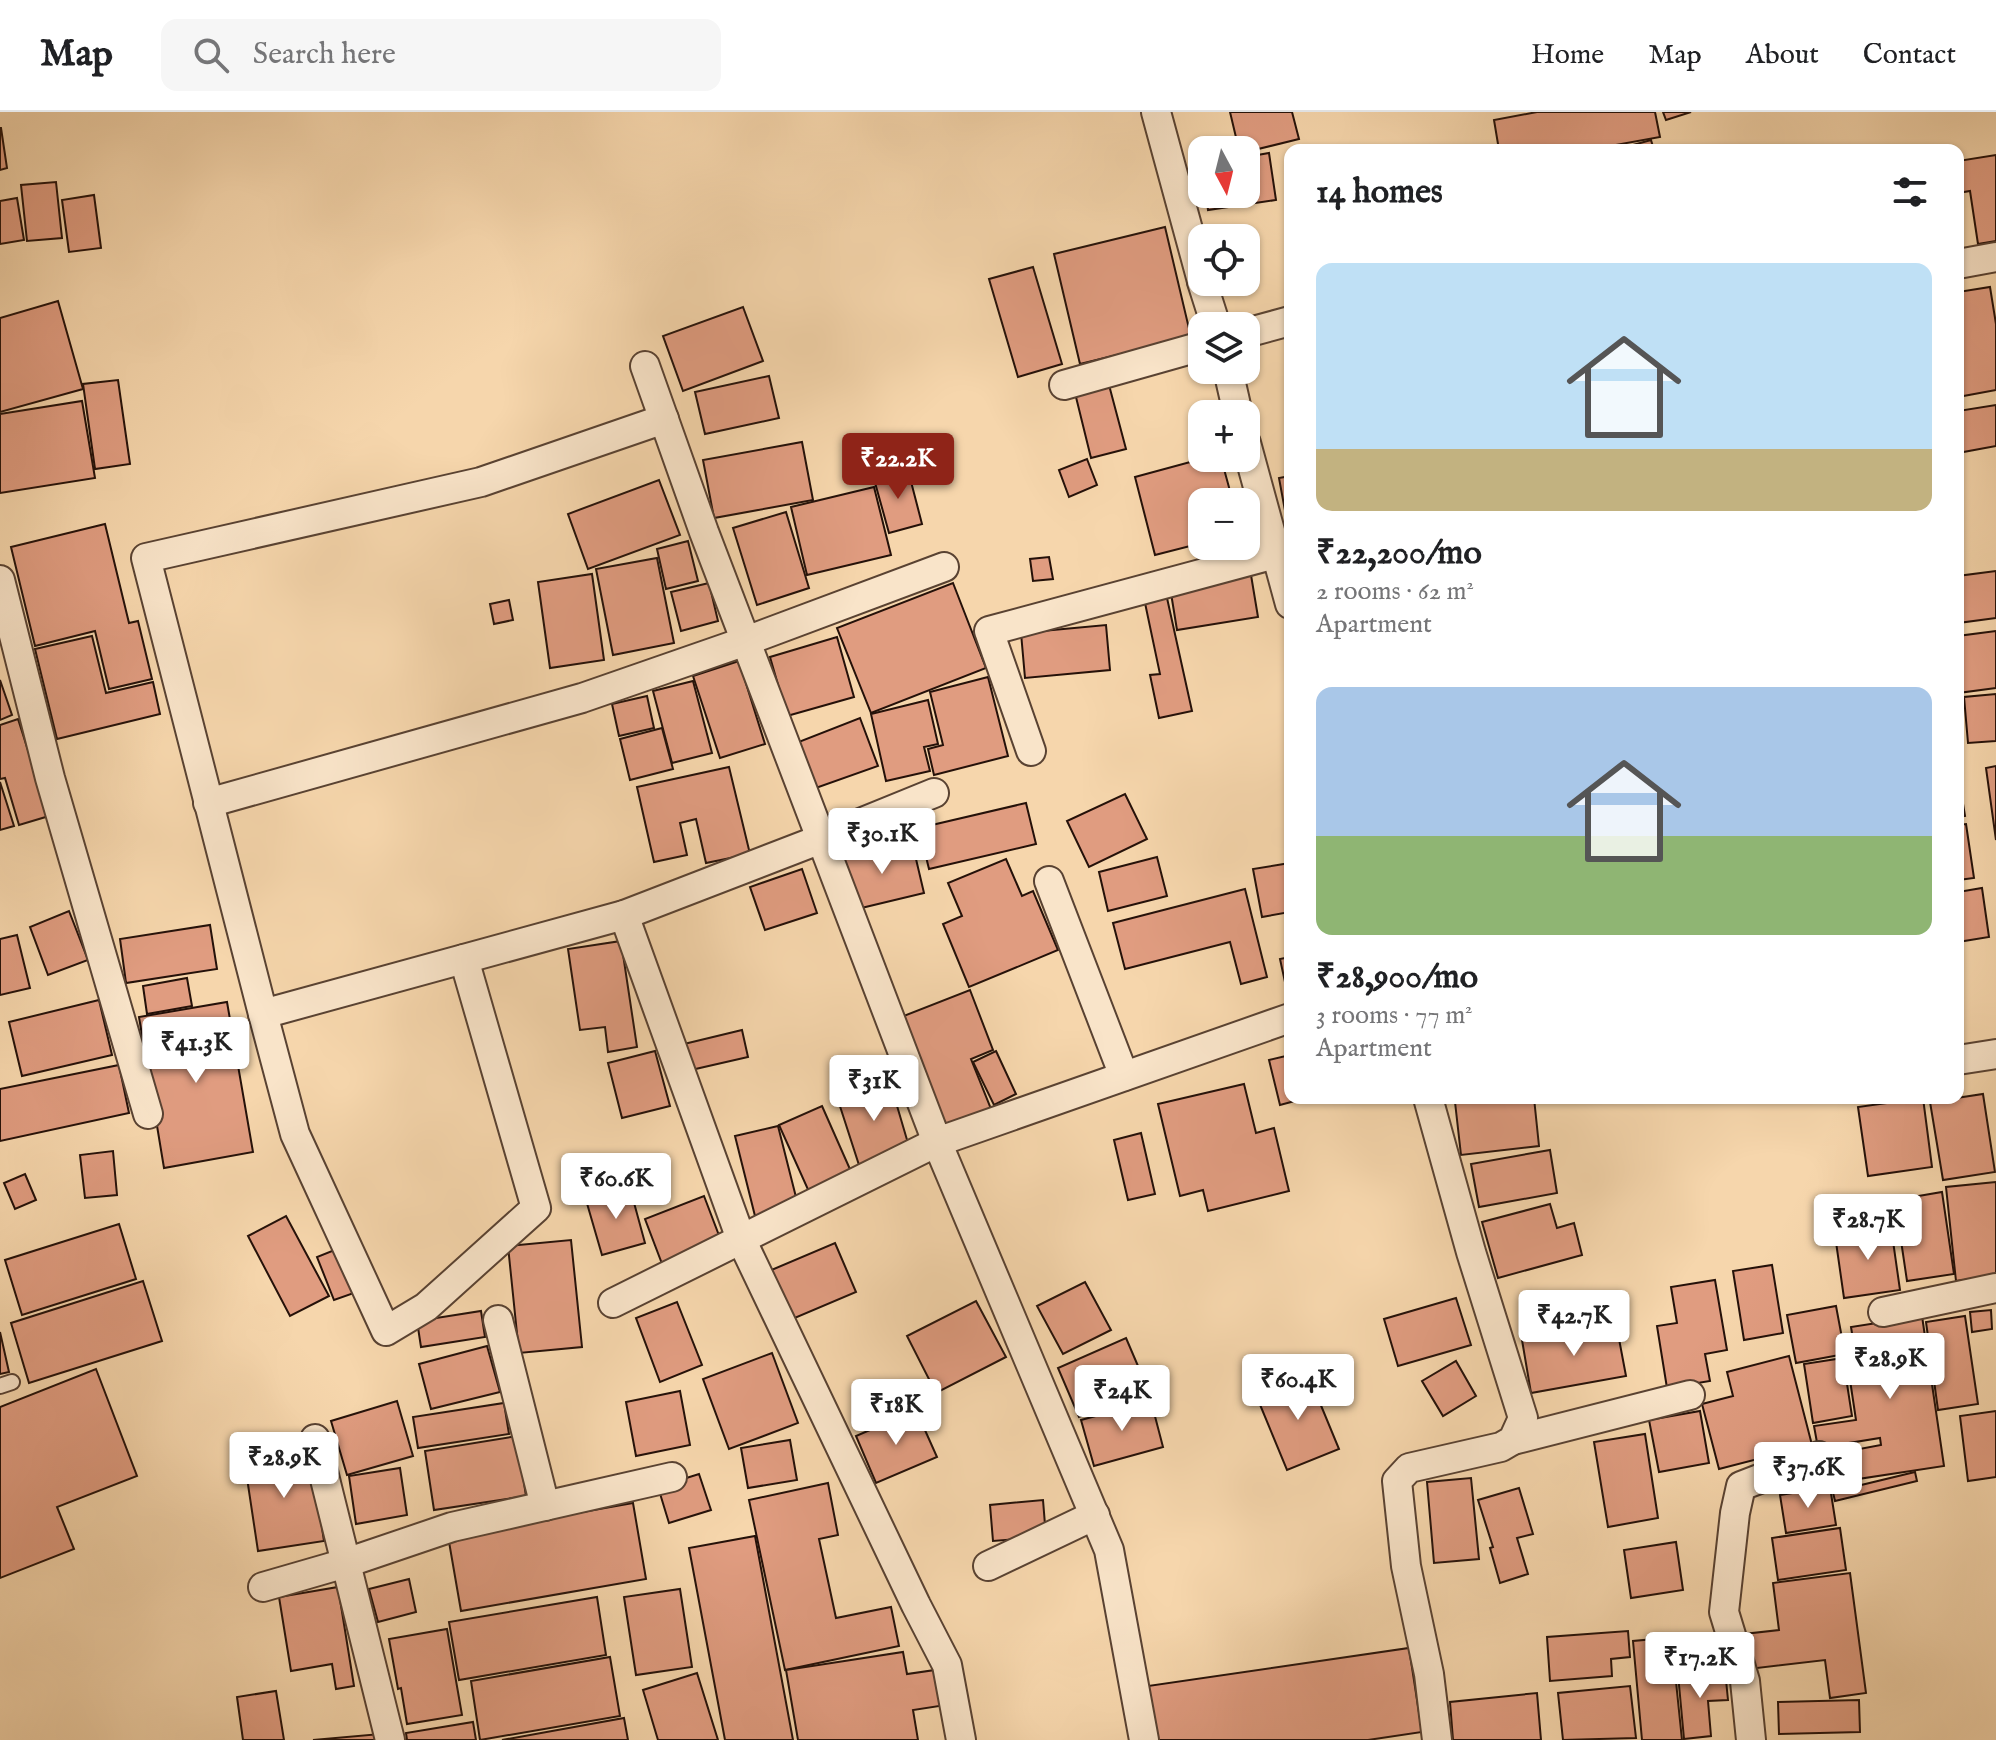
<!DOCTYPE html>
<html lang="en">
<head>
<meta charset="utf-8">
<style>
	:root { --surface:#fff; --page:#f6f6f6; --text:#202124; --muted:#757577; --line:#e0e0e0; --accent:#8f2418 }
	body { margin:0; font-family:"IM FELL English",serif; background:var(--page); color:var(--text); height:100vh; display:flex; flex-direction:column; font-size:30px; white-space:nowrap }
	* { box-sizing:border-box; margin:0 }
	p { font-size:26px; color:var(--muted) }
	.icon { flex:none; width:44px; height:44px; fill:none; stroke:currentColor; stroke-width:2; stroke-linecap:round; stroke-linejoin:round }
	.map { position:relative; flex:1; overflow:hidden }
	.side { position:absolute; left:1284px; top:32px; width:680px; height:960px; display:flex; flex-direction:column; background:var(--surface); border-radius:16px; box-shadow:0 2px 6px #0004 }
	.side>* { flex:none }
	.needle { width:52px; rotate:173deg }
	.controls { position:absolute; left:1188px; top:24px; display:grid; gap:16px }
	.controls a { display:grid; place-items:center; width:72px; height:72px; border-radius:16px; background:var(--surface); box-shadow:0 2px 6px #0004; font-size:40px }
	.price { position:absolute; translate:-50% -68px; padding:0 18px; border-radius:8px; background:#fff; color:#222; font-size:26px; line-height:52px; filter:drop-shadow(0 2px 4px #0008) }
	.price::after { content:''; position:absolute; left:50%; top:48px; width:24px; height:18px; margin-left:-12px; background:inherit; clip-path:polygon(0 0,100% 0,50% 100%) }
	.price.active { background:var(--accent); color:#fff }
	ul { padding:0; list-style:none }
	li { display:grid; align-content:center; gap:16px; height:424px; padding:0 32px }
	li span { display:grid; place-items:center; height:248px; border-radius:16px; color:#555 }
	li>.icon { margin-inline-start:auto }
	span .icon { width:144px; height:144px; fill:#fffc; stroke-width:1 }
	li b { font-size:34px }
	h2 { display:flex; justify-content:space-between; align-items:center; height:96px; padding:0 32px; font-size:34px }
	header { display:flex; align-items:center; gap:48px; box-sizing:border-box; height:112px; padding:0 40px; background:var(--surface); border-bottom:2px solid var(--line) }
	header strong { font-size:38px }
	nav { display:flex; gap:44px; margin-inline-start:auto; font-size:28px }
	.search { width:560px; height:72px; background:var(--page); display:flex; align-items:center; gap:20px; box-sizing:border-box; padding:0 28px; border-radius:16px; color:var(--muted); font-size:30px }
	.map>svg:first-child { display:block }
	.building { fill:#e09c80; stroke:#251109; stroke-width:2 }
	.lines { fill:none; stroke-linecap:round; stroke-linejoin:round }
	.service-casing { stroke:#594232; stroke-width:18 }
	.minor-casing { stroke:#594232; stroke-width:32 }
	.service { stroke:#f9e4c9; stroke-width:14 }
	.minor { stroke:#f9e4c9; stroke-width:28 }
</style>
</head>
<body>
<header>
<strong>Map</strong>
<div class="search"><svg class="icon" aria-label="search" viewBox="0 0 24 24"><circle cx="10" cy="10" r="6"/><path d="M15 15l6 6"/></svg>Search here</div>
<nav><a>Home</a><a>Map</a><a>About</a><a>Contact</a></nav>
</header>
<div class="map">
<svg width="1996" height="1628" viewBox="0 0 1996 1628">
	<rect width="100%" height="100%" fill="#f6d6ac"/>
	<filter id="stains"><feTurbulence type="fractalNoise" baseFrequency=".0025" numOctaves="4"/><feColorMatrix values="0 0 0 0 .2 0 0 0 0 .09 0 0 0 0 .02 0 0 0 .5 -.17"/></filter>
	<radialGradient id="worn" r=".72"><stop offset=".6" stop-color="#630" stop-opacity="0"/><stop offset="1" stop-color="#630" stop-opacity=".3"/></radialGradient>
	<g class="building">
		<polygon points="1230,0 1292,0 1299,27 1246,40 1246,38 1239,38"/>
		<polygon points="1537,0 1655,0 1660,25 1610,34 1611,38 1499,38 1494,8"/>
		<polygon points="1663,0 1691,0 1666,8"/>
		<polygon points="1,16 7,56 0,58 0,16"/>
		<polygon points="1651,28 1654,38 1615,38"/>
		<polygon points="1269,41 1276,88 1208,98 1206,82 1246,82 1246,45"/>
		<polygon points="1996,43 1996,129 1978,132 1970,79 1958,81 1958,49"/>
		<polygon points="56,70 62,126 27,129 21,73"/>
		<polygon points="94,83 101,136 69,140 62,88"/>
		<polygon points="17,86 24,128 0,132 0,89"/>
		<polygon points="1165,115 1191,225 1080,252 1054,142"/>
		<polygon points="1033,155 1062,252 1018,265 989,167"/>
		<polygon points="1990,175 1996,212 1996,278 1958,285 1958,180"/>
		<polygon points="58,189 83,277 0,300 0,206"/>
		<polygon points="743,195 763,249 683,279 663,224"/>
		<polygon points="769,264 779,306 705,322 695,280"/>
		<polygon points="118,268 130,352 95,357 83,272"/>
		<polygon points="1109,273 1126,337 1091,346 1075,281"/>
		<polygon points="82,289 95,366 0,381 0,302"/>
		<polygon points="1996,293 1996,334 1958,341 1958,299"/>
		<polygon points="802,330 813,388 714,406 703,348"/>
		<polygon points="1205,346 1221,346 1233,390 1202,390 1202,431 1155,443 1135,365"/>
		<polygon points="1087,347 1097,373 1069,385 1059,358"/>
		<polygon points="908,358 922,412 889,421 874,367"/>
		<polygon points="1290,364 1290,404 1286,404 1279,366"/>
		<polygon points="659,368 680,423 588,457 568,402"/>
		<polygon points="874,375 891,443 807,463 791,395"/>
		<polygon points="786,400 809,476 757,493 733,416"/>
		<polygon points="105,412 129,511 138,509 152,567 109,577 95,519 35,534 11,435"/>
		<polygon points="688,429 698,469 666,477 657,437"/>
		<polygon points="1049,445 1053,467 1033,469 1030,447"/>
		<polygon points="657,446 674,531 613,543 596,457"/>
		<polygon points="1996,459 1996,506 1958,511 1958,464"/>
		<polygon points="592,462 604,548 550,556 538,470"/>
		<polygon points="1251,463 1258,505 1177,518 1170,475"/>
		<polygon points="709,471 718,509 681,519 671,480"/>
		<polygon points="953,471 986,556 871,601 837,516"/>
		<polygon points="1167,486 1192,599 1159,606 1150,563 1160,562 1145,491"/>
		<polygon points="509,488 513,508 494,512 490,492"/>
		<polygon points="1106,513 1110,558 1025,566 1021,521"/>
		<polygon points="1996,519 1996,576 1958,581 1958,524"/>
		<polygon points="92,524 106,581 153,570 160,602 57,627 35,537"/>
		<polygon points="837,525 854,585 787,604 770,545"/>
		<polygon points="739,549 765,632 720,646 693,564"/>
		<polygon points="988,565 1008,644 934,663 928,637 943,633 930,580"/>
		<polygon points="0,568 12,603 0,608"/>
		<polygon points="693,569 712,641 672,651 653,579"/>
		<polygon points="1996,582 1996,629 1968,631 1964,585"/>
		<polygon points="647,584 654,616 619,624 612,592"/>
		<polygon points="928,588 938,632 924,635 930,659 886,669 871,602"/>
		<polygon points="860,606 878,654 813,677 796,631"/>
		<polygon points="18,607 49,704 19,713 5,666 0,667 0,613"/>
		<polygon points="662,616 673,657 630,668 620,627"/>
		<polygon points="1996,654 1996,728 1986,656"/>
		<polygon points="729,655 750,742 706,751 696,707 680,711 687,743 654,750 637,675"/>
		<polygon points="1958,661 1965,704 1958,705"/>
		<polygon points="0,670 14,714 0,718"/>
		<polygon points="1125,682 1147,727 1089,755 1067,709"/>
		<polygon points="1026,691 1036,732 929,757 919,716"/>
		<polygon points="1966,712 1974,766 1958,768 1958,713"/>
		<polygon points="912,730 924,781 853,798 841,746"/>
		<polygon points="1157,745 1167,784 1108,799 1099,760"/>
		<polygon points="1006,747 1022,784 1033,779 1058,838 969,875 943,812 962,804 948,771"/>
		<polygon points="1290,751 1290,800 1262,805 1253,757"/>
		<polygon points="802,757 817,801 765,818 750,775"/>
		<polygon points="1982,776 1989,825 1958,830 1958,780"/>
		<polygon points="1245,777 1267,865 1241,872 1230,830 1125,857 1113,811"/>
		<polygon points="69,799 88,848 48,863 30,815"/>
		<polygon points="210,813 217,857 126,871 120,827"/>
		<polygon points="17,823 30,876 0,883 0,827"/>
		<polygon points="621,829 637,935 608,940 605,915 580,918 568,837"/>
		<polygon points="1290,845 1290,869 1285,870 1280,847"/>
		<polygon points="187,866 192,894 147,902 143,874"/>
		<polygon points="970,878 993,938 971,947 993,1002 945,1020 901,905"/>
		<polygon points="99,888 112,943 22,964 9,910"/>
		<polygon points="227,890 253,1040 164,1056 139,905"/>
		<polygon points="742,918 748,945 691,958 684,932"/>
		<polygon points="655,939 670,994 622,1006 608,951"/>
		<polygon points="996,939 1016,982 994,993 973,950"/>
		<polygon points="1290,943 1290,986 1306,986 1280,993 1269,948"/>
		<polygon points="119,953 129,1001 0,1029 0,977"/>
		<polygon points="890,970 910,1038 859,1053 837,985"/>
		<polygon points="1244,972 1256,1021 1274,1016 1289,1079 1208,1099 1203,1078 1180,1084 1158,992"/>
		<polygon points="1983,982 1995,1060 1943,1068 1930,990"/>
		<polygon points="1494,986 1534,986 1539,1034 1461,1043 1455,990"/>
		<polygon points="1923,986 1932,1055 1868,1064 1858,995"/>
		<polygon points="822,994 853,1064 810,1082 779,1013"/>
		<polygon points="778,1014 798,1093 755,1104 735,1024"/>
		<polygon points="1141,1021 1155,1082 1128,1088 1114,1028"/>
		<polygon points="1550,1038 1557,1081 1479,1095 1471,1052"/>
		<polygon points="113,1039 117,1083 85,1086 80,1043"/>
		<polygon points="25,1062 36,1088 15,1097 4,1071"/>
		<polygon points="1996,1070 1996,1164 1956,1169 1946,1075"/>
		<polygon points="630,1076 645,1131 602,1143 586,1088"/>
		<polygon points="1942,1080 1954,1162 1907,1169 1895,1088"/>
		<polygon points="704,1084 723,1134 664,1157 645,1107"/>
		<polygon points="1550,1092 1557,1116 1574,1111 1582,1143 1498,1166 1482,1110"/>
		<polygon points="286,1104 329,1184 290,1204 248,1124"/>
		<polygon points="119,1112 136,1167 22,1203 5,1148"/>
		<polygon points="1891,1115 1900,1178 1844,1186 1835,1123"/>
		<polygon points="571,1128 582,1235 519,1241 508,1134"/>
		<polygon points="835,1131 856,1180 790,1208 769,1159"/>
		<polygon points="337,1137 354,1181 334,1188 317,1145"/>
		<polygon points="1772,1153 1783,1221 1744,1228 1733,1159"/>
		<polygon points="1715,1168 1727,1238 1705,1242 1710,1269 1667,1276 1657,1214 1677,1211 1671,1175"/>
		<polygon points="143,1169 162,1229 29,1271 11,1211"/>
		<polygon points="1085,1170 1111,1218 1063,1242 1037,1194"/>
		<polygon points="1456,1186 1471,1233 1398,1254 1384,1207"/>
		<polygon points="976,1189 1006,1245 936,1281 907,1224"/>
		<polygon points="677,1190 702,1253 660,1270 636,1206"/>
		<polygon points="1836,1194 1845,1242 1796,1251 1787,1203"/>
		<polygon points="1991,1198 1992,1217 1972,1220 1970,1200"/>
		<polygon points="481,1199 485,1225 421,1235 417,1209"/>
		<polygon points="1922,1204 1944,1354 1858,1367 1854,1338 1881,1333 1880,1326 1818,1336 1814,1314 1856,1308 1847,1248 1856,1246 1851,1215"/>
		<polygon points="1965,1204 1978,1292 1938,1298 1926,1210"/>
		<polygon points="1616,1211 1626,1264 1531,1281 1522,1228"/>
		<polygon points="0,1220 9,1260 0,1262"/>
		<polygon points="1126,1226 1147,1275 1079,1305 1058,1256"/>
		<polygon points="487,1234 500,1280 431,1297 419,1252"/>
		<polygon points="772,1241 798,1311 729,1337 703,1267"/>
		<polygon points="1789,1244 1812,1333 1719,1357 1702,1292 1733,1284 1727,1260"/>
		<polygon points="1843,1246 1852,1304 1813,1311 1804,1252"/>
		<polygon points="1456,1249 1476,1284 1443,1304 1422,1269"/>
		<polygon points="96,1257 137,1364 57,1395 74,1437 0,1466 0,1295"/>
		<polygon points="1308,1262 1339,1337 1287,1358 1256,1283"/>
		<polygon points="680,1279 690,1333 636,1344 626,1290"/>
		<polygon points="397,1289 413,1344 347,1363 331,1309"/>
		<polygon points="1151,1289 1163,1335 1094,1354 1081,1308"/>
		<polygon points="504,1291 509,1322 418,1336 413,1305"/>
		<polygon points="916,1298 937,1345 876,1371 856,1324"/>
		<polygon points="1700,1299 1709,1351 1659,1360 1649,1308"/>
		<polygon points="1996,1299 1996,1365 1968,1369 1960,1304"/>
		<polygon points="1645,1322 1658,1406 1608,1415 1594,1330"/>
		<polygon points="517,1324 526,1384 434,1398 425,1339"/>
		<polygon points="790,1328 797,1368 748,1376 741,1336"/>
		<polygon points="310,1336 324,1429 258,1439 244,1346"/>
		<polygon points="1850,1349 1857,1374 1915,1360 1917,1369 1835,1389 1827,1355"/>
		<polygon points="400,1356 407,1403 356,1412 349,1364"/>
		<polygon points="699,1362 711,1398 669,1411 658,1375"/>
		<polygon points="1471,1366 1479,1447 1434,1451 1427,1370"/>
		<polygon points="828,1371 838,1423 819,1427 836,1506 891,1495 899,1534 785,1558 749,1388"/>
		<polygon points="1830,1375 1836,1413 1786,1421 1780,1383"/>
		<polygon points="1519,1376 1533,1422 1517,1426 1528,1462 1500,1471 1490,1436 1493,1435 1478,1388"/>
		<polygon points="1043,1388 1046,1425 993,1429 990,1393"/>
		<polygon points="633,1391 646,1467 461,1499 448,1424"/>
		<polygon points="1840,1416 1846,1458 1778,1468 1772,1426"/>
		<polygon points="755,1424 793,1628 725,1628 689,1436"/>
		<polygon points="1676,1430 1683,1478 1631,1486 1624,1438"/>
		<polygon points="1850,1461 1866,1581 1830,1586 1825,1548 1749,1557 1744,1522 1779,1518 1773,1471"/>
		<polygon points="409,1467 416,1500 378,1510 369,1477"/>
		<polygon points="338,1475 354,1574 336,1577 332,1552 291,1559 279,1485"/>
		<polygon points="680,1477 692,1555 636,1563 624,1485"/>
		<polygon points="597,1485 606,1543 459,1568 449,1510"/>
		<polygon points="447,1517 462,1603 407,1612 401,1576 398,1577 389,1527"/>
		<polygon points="1628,1519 1630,1545 1611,1547 1612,1564 1550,1569 1547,1525"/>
		<polygon points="1699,1523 1702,1558 1675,1560 1682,1628 1642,1628 1633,1529"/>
		<polygon points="1409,1536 1422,1620 1368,1628 1149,1628 1141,1575"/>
		<polygon points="903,1540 907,1562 942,1557 946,1593 913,1598 918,1628 798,1628 786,1558"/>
		<polygon points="610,1545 620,1604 480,1628 471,1569"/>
		<polygon points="1725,1558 1728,1588 1708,1589 1711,1624 1684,1627 1678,1562"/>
		<polygon points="697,1561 718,1628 658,1628 643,1578"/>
		<polygon points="1630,1574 1636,1626 1563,1628 1558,1581"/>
		<polygon points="276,1579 284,1628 243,1628 237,1585"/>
		<polygon points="1537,1581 1541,1628 1453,1628 1450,1590"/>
		<polygon points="1859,1588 1860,1620 1779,1622 1778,1590"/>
		<polygon points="624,1606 628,1628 502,1628"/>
		<polygon points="473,1610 476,1628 407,1628 406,1621"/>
		<polygon points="380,1622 380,1628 313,1628"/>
	</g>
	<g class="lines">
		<defs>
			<polyline id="service" points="0,1274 12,1270"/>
			<g id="minor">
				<polyline points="1156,0 1202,169"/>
				<polyline points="1958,152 1996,145"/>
				<polyline points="1202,170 1216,214"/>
				<polyline points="1246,221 1290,209"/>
				<polyline points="645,254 704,420 937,1030 1290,906"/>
				<polyline points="1228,258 1238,302"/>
				<polyline points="1064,273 1202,234"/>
				<polyline points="664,307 481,370 146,446 263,902 624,803 821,727 934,681"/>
				<polyline points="1246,331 1290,492"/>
				<polyline points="0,468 50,666 148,1002"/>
				<polyline points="1031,639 989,519 1290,438"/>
				<polyline points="208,691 582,586 746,529 944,455"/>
				<polyline points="1049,769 1124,964"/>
				<polyline points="624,803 741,1127 916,1493 947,1553 961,1628"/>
				<polyline points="263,902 295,1022 386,1219 426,1195 536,1096 464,847"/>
				<polyline points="1958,948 1996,942"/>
				<polyline points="1428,986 1471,1140 1523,1306 1513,1328 1501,1335 1409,1356 1397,1369 1406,1454 1429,1562 1437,1628"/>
				<polyline points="613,1191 937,1030 1109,1438 1144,1628"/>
				<polyline points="1883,1200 1996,1176"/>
				<polyline points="498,1208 545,1394"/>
				<polyline points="315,1327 390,1628"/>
				<polyline points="1513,1328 1690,1283"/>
				<polyline points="988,1454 1095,1403"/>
				<polyline points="263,1475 346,1451 452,1415 672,1365"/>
				<polyline points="1751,1628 1745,1569 1724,1500 1735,1401 1741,1374 1819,1344"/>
			</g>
		</defs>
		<use href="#service" class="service-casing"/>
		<use href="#minor" class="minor-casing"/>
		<use href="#service" class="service"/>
		<use href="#minor" class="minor"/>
	</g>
	<rect width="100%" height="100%" filter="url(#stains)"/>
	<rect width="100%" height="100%" fill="url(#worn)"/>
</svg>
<div class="controls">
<a><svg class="needle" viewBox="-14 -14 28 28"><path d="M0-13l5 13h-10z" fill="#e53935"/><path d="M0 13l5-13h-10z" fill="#757577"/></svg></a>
<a><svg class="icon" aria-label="locate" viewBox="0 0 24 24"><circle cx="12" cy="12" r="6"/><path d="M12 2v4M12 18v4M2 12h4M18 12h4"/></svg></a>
<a><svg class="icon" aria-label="layers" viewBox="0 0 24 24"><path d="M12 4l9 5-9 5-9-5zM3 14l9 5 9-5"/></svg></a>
<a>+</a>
<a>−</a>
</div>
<b class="price active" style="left:898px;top:389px">₹22.2K</b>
<b class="price" style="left:882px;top:764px">₹30.1K</b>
<b class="price" style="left:196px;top:973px">₹41.3K</b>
<b class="price" style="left:874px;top:1011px">₹31K</b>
<b class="price" style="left:616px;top:1109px">₹60.6K</b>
<b class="price" style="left:1868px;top:1150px">₹28.7K</b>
<b class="price" style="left:1574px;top:1246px">₹42.7K</b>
<b class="price" style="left:1890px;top:1289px">₹28.9K</b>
<b class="price" style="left:1298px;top:1310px">₹60.4K</b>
<b class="price" style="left:1122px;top:1321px">₹24K</b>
<b class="price" style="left:896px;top:1335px">₹18K</b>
<b class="price" style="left:284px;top:1388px">₹28.9K</b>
<b class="price" style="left:1808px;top:1398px">₹37.6K</b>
<b class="price" style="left:1700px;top:1588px">₹17.2K</b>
<section class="side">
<h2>14 homes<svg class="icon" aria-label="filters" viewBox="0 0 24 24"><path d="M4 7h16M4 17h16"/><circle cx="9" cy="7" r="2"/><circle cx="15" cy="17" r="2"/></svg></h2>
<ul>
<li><span style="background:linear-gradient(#bfe0f5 75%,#c2b280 0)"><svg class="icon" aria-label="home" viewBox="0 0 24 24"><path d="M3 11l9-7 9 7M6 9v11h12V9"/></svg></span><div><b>₹22,200/mo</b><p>2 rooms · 62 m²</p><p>Apartment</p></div></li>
<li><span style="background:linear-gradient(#a9c7e8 60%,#8fb573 0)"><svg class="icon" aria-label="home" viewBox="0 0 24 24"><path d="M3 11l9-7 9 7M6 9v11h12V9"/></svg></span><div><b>₹28,900/mo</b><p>3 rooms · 77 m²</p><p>Apartment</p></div></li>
</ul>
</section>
</div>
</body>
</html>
